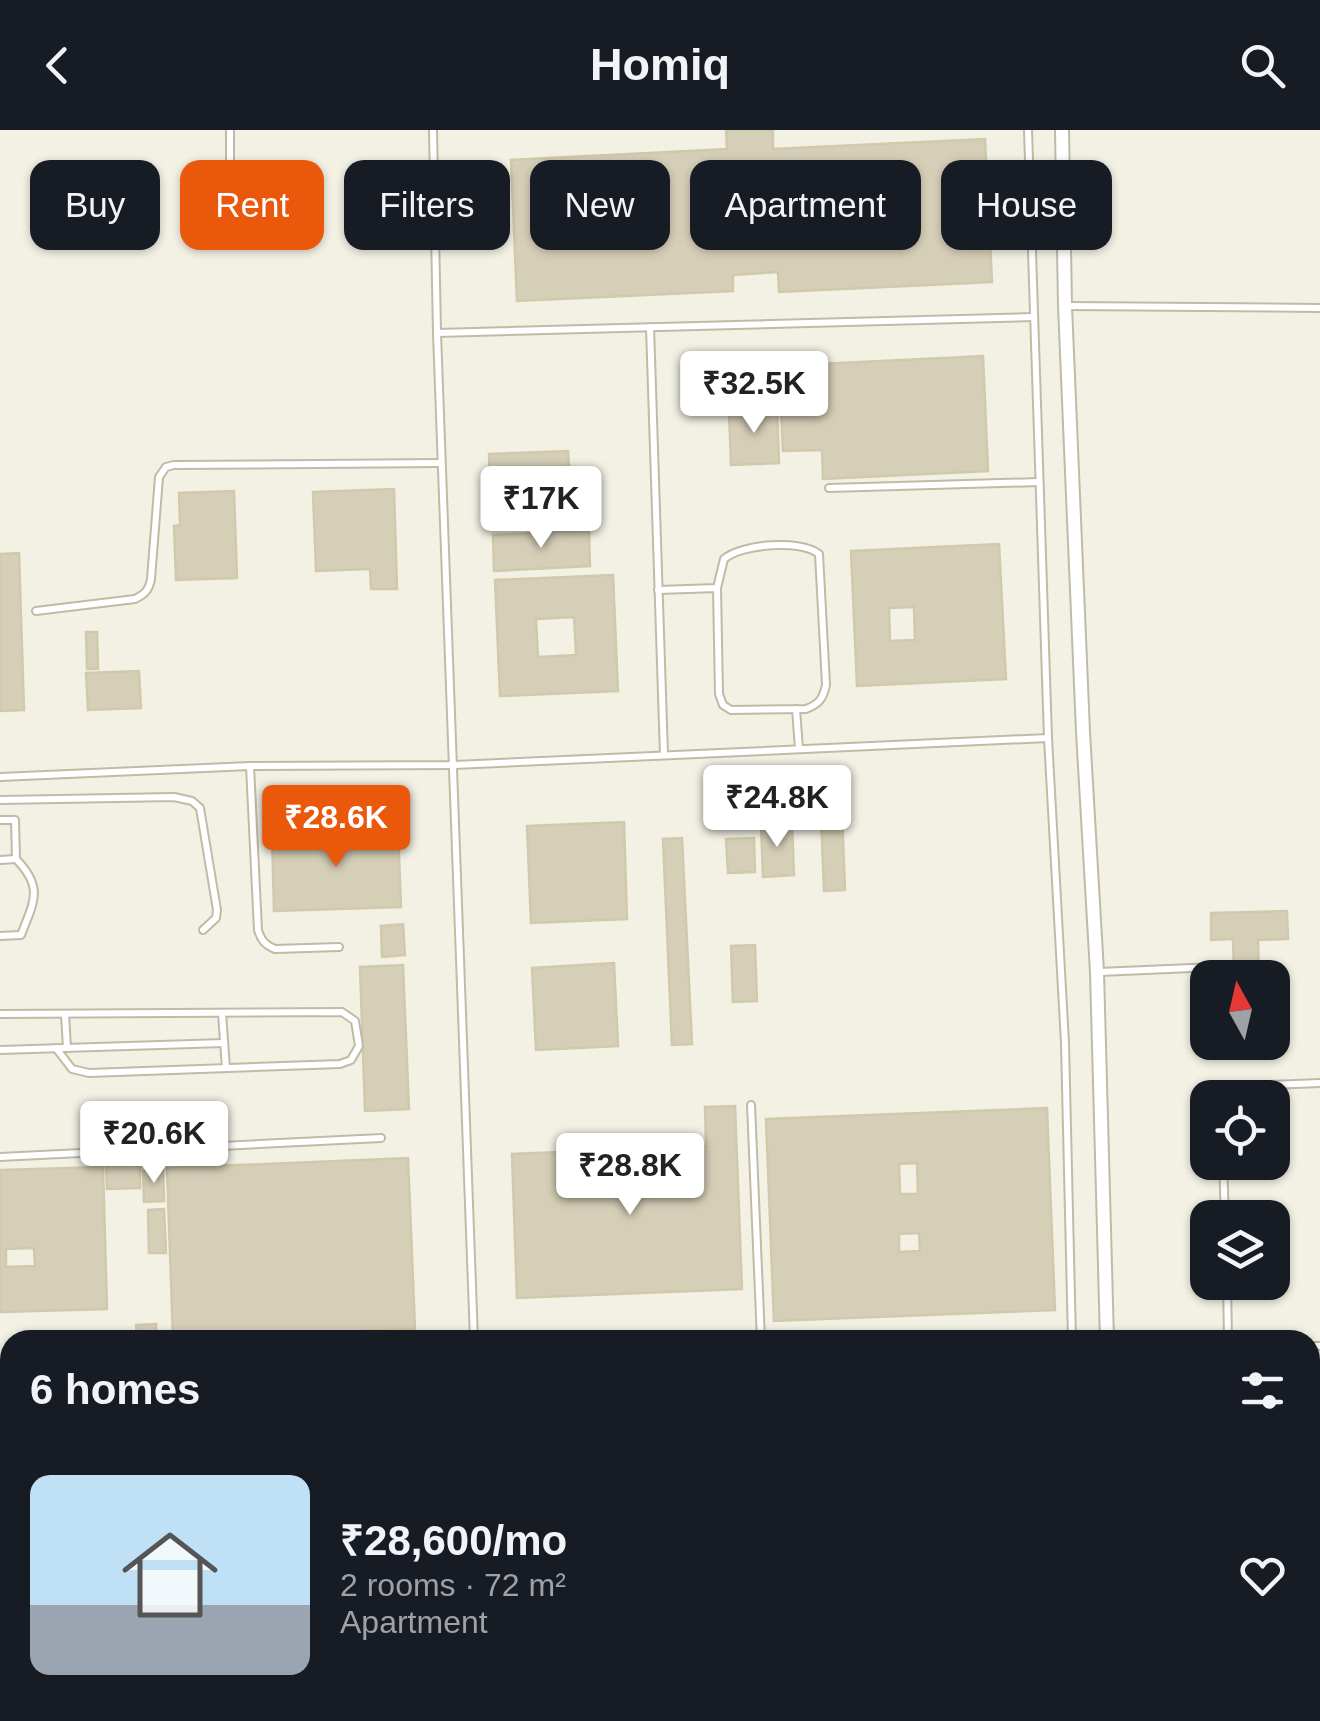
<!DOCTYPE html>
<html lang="en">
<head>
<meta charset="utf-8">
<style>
	:root { --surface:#171b24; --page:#242831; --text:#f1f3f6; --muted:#9ea1a6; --line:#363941; --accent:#ea580c }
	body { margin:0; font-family:Arial,sans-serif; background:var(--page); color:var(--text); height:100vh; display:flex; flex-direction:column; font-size:38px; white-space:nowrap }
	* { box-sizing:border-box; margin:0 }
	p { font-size:32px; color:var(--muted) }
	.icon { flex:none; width:55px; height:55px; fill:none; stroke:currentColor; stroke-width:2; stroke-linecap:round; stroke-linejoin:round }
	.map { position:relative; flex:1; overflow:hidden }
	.panel { position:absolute; left:0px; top:1200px; width:1320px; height:392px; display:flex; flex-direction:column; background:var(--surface); border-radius:30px 30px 0 0; box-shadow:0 2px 8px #0004 }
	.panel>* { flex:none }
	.banner { position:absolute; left:30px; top:30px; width:1260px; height:90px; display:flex; gap:20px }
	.needle { width:65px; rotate:352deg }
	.buttons { position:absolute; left:1190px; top:830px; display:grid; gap:20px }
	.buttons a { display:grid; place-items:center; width:100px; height:100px; border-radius:20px; background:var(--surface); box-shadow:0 2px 8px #0004; font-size:50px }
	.price { position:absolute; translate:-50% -85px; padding:0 22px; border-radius:10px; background:#fff; color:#222; font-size:32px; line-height:65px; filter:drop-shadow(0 2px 5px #0008) }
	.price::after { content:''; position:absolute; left:50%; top:60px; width:30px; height:22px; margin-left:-15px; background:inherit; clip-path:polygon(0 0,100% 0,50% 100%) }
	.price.selected { background:var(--accent); color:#fff }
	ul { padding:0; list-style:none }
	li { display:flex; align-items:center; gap:30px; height:250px; padding:0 30px }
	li+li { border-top:2px solid var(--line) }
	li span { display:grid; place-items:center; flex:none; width:280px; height:200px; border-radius:20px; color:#555 }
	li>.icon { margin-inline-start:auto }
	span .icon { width:120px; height:120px; fill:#fffc; stroke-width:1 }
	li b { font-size:42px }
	h2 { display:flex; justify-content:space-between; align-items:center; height:120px; padding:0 30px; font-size:42px }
	.chip { padding:0 35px; border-radius:20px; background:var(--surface); box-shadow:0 2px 8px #0004; font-size:35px; line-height:90px }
	.chip.selected { background:var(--accent); color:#fff }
	header { display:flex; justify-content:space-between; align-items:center; height:130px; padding:0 30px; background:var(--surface); font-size:45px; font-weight:600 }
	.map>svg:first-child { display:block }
	.building { fill:#d6cfb8; stroke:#d1c9ab; stroke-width:2.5; fill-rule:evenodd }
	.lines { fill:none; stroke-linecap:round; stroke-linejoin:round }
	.lane-casing { stroke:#bfbba6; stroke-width:10 }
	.street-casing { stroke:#bfbba6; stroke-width:16 }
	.secondary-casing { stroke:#d7d190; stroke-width:21 }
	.lane { stroke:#fff; stroke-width:6 }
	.street { stroke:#fff; stroke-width:12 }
	.secondary { stroke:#fffbc2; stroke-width:18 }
</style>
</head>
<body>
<header><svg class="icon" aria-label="back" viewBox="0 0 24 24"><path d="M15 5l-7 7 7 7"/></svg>Homiq<svg class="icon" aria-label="search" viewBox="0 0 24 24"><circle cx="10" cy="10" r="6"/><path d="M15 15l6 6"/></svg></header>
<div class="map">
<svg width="1320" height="1591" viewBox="0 0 1320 1591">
	<rect width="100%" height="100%" fill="#f3f1e4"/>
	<g class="building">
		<path d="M 726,0 L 773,0 L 773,19 L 985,9 L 992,152 L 779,162 L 778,142 L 733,145 L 733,161 L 517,171 L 511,30 L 727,19 ZM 774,42 L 775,76 L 730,79 L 728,45 Z"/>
		<polygon points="983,226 988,341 823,349 822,320 783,321 779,236"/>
		<polygon points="726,238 728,275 704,276 702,240"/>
		<polygon points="777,277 779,333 731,335 729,280"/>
		<polygon points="568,321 570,349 490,353 489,324"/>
		<polygon points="394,359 397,459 371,459 370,439 316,441 313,362"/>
		<polygon points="234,361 237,448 176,450 174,396 180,395 179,363"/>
		<polygon points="589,401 590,436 494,441 493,405"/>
		<path d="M 999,414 L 1006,549 L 857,556 L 851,421 ZM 914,477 L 915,510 L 890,511 L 889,478 Z"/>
		<polygon points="19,423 24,580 0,581 0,424"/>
		<path d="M 613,445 L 618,561 L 500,566 L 495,450 ZM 574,487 L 576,525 L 538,527 L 536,489 Z"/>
		<polygon points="86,502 97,502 98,539 87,539"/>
		<polygon points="139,541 141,578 88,580 86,543"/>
		<polygon points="842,684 845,760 824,761 821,685"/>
		<polygon points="624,692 627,789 531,793 527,696"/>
		<polygon points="792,694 794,745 763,747 761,695"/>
		<polygon points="398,699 401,777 274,781 272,703"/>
		<polygon points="682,708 692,914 672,915 663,709"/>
		<polygon points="754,708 755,742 728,743 726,709"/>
		<polygon points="1287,781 1288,809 1258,810 1259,848 1234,848 1233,809 1211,810 1211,783"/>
		<polygon points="403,794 405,825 382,827 381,796"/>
		<polygon points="755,815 757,871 733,872 731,816"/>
		<polygon points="614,833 618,916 536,920 532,838"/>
		<polygon points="403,835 409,979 365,981 360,837"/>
		<polygon points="1272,858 1283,858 1284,882 1272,882"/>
		<polygon points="735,976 742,1159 517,1168 512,1024 706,1016 705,977"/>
		<path d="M 1047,978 L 1055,1180 L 774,1191 L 766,989 ZM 917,1033 L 918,1064 L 900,1064 L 899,1034 ZM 919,1103 L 920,1121 L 899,1122 L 899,1104 Z"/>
		<polygon points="408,1028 415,1199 173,1208 167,1038"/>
		<polygon points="140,1035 140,1058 107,1059 106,1036"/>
		<path d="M 103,1037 L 107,1179 L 0,1182 L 0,1040 ZM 34,1118 L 35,1136 L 6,1137 L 6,1119 Z"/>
		<polygon points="163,1040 164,1071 144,1072 143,1041"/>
		<polygon points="164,1079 166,1123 149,1123 148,1080"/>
		<polygon points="156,1194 156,1210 137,1210 136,1195"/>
	</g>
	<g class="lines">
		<defs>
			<g id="lane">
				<polyline points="230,0 230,31"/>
				<polyline points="433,0 437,203 474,1210"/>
				<polyline points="1028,0 1048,608 1065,913 1072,1210"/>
				<polyline points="1067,176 1320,178"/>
				<polyline points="650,197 664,625"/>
				<polyline points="437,203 1033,187"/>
				<polyline points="829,358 1039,352"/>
				<path d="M 658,460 L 717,458 L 719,564 L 723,575 L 731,580 L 806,579 C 819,574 823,569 826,555 L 819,424 C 801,409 741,414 724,429 L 717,458"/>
				<path d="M 36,481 L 135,469 C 145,464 149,460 151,449 L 159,347 L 166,337 L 174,335 L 441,333"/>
				<polyline points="796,579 799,619"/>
				<path d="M 250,636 L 258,800 C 261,810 265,815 275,819 L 339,817"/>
				<polyline points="0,647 250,636 454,635 1048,608"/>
				<polyline points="0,670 174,667 192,671 200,678 217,780 216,788 203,800"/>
				<path d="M 0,690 L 15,690 L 16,729 C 44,758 34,771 21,805 L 0,806"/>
				<polyline points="0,730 16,729"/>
				<polyline points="1099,842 1215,837"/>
				<polyline points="222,883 226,938"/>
				<polyline points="0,884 342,882 355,891 359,916 351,930 340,934 89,943 72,939 56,918"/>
				<polyline points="65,884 67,918"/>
				<polyline points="0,920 224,913"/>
				<polyline points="1221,968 1221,957 1320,953"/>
				<polyline points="751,975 761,1210"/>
				<polyline points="0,1027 381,1008"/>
				<polyline points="1223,1032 1225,1088"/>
				<polyline points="1227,1152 1228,1210"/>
				<polyline points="1310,1216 1320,1216"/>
				<polyline points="0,1248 10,1248"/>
				<polyline points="0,1314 10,1327"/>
				<polyline points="1310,1507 1320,1507"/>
				<polyline points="40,1582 44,1591"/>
				<polyline points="118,1582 120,1591"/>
				<polyline points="486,1582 487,1591"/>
				<polyline points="1238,1582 1238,1591"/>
				<polyline points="84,1591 88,1582"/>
				<polyline points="842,1591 862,1588 886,1591"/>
			</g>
			<g id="street">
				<polyline points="1062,0 1065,176 1083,602 1097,842 1107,1210"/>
				<polyline points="1121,1582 1121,1591"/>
			</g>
			<g id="secondary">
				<polyline points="0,1371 10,1384"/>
				<polyline points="168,1582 175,1591"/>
			</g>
		</defs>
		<use href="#lane" class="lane-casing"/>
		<use href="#street" class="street-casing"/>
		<use href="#secondary" class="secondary-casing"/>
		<use href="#lane" class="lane"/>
		<use href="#street" class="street"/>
		<use href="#secondary" class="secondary"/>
	</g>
</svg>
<div class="buttons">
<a><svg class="needle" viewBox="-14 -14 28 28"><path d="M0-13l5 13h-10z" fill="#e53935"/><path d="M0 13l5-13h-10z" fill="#9ea1a6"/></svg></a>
<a><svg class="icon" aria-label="locate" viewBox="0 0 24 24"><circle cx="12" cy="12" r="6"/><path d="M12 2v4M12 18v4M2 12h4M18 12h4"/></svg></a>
<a><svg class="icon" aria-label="layers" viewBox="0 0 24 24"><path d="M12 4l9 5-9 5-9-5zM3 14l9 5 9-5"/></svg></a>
</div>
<b class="price" style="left:754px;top:306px">₹32.5K</b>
<b class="price" style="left:541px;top:421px">₹17K</b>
<b class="price" style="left:777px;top:720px">₹24.8K</b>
<b class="price selected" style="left:336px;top:740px">₹28.6K</b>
<b class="price" style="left:154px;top:1056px">₹20.6K</b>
<b class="price" style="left:630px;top:1088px">₹28.8K</b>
<div class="banner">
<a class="chip">Buy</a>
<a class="chip selected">Rent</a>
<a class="chip">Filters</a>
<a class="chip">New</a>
<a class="chip">Apartment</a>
<a class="chip">House</a>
</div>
<section class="panel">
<h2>6 homes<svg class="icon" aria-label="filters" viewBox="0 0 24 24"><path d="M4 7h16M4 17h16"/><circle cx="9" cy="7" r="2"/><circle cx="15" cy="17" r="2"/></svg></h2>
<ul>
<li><span style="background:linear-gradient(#bfe0f5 65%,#9aa5b1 0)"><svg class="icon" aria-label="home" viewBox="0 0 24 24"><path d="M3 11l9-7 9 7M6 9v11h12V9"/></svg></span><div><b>₹28,600/mo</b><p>2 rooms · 72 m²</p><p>Apartment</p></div><svg class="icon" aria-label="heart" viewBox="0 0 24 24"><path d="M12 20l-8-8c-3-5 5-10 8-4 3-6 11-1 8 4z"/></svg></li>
</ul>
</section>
</div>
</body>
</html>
